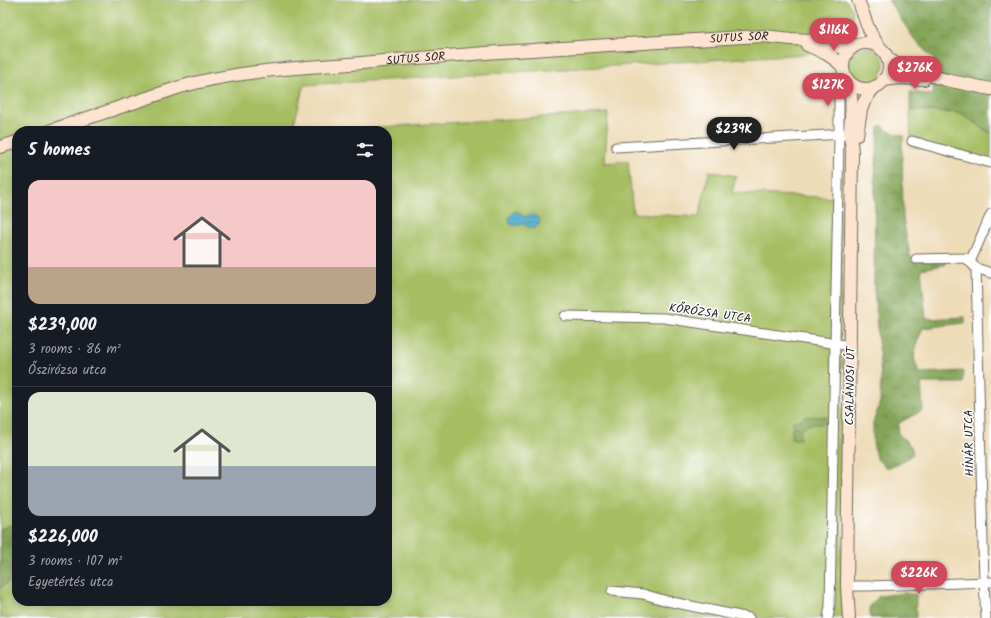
<!DOCTYPE html>
<html lang="en">
<head>
<meta charset="utf-8">
<style>
	:root { --surface:#171b24; --page:#20242c; --text:#f1f3f6; --muted:#9ea1a6; --line:#363941; --accent:#d1495b }
	body { margin:0; font-family:Kalam,sans-serif; background:var(--page); color:var(--text); height:100vh; display:flex; flex-direction:column; font-size:15px; white-space:nowrap }
	* { box-sizing:border-box; margin:0 }
	p { font-size:13px; color:var(--muted) }
	.icon { flex:none; width:22px; height:22px; fill:none; stroke:currentColor; stroke-width:2; stroke-linecap:round; stroke-linejoin:round }
	.map { position:relative; flex:1; overflow:hidden }
	.details { position:absolute; left:12px; top:126px; width:380px; height:480px; display:flex; flex-direction:column; background:var(--surface); border-radius:16px; box-shadow:0 2px 6px #0003 }
	.details>* { flex:none }
	.price { position:absolute; translate:-50% -34px; padding:0 9px; border-radius:14px; background:var(--accent); color:#fff; font-size:13px; line-height:26px; filter:drop-shadow(0 1px 2px #0008) }
	.price::after { content:''; position:absolute; left:50%; top:24px; width:12px; height:9px; margin-left:-6px; background:inherit; clip-path:polygon(0 0,100% 0,50% 100%) }
	.price.active { background:#222; color:#fff }
	ul { padding:0; list-style:none }
	li { display:grid; align-content:center; gap:8px; height:212px; padding:0 16px }
	li+li { border-top:1px solid var(--line) }
	li span { display:grid; place-items:center; height:124px; border-radius:12px; color:#555 }
	li>.icon { margin-inline-start:auto }
	span .icon { width:72px; height:72px; fill:#fffc; stroke-width:1 }
	li b { font-size:17px }
	h2 { display:flex; justify-content:space-between; align-items:center; height:48px; padding:0 16px; font-size:17px }
	.map>svg:first-child { display:block }
	.green { fill:#a6bd62; stroke:#687446 }
	.forest { fill:url(#forest-crowns); stroke:#586842 }
	.water { fill:url(#water-rules); stroke:#3c6c7c }
	.lines { fill:none; stroke-linecap:round; stroke-linejoin:round }
	.street-casing { stroke:#6f695d; stroke-width:11 }
	.secondary-casing { stroke:#6f695d; stroke-width:14 }
	.street { stroke:#fff; stroke-width:9 }
	.secondary { stroke:#fde4d1; stroke-width:12 }
	.labels { text-anchor:middle; stroke-width:3; stroke-linejoin:round; paint-order:stroke }
	.street-label { font-size:12px; fill:#2b2b2b; stroke:#fff }
</style>
</head>
<body>
<div class="map">
<svg width="991" height="618" viewBox="0 0 991 618">
	<defs>
		<pattern id="forest-crowns" width="20" height="18" patternUnits="userSpaceOnUse"><rect width="20" height="18" fill="#84a458"/><path d="M2 6a3 3 0 1 1 6 0M12 15a3 3 0 1 1 6 0" fill="none" stroke="#6c8649"/></pattern>
		<pattern id="water-rules" width="6" height="5" patternUnits="userSpaceOnUse"><rect width="6" height="5" fill="#4dadcc"/><path d="M0 2.5h6" fill="none" stroke="#408da6"/></pattern>
	</defs>
	<rect width="100%" height="100%" fill="#fff"/>
	<filter id="ink" filterUnits="userSpaceOnUse"><feTurbulence type="fractalNoise" baseFrequency=".025" numOctaves="2"/><feDisplacementMap in="SourceGraphic" scale="8" xChannelSelector="R" yChannelSelector="G"/><feConvolveMatrix kernelMatrix="1 2 1 2 8 2 1 2 1" color-interpolation-filters="sRGB"/></filter>
	<filter id="wash" filterUnits="userSpaceOnUse"><feTurbulence type="fractalNoise" baseFrequency=".012" numOctaves="4" result="noise"/><feDisplacementMap in="SourceGraphic" scale="16" xChannelSelector="R" yChannelSelector="G"/><feGaussianBlur stdDeviation="0.9" result="paint"/><feColorMatrix in="noise" values="0 0 0 0 0 0 0 0 0 0 0 0 0 0 0 0 0 1.4 0 .05"/><feComposite in="paint" operator="in"/></filter>
	<g filter="url(#wash)">
		<rect width="100%" height="100%" fill="#eedcb9"/>
		<g class="green">
			<polygon points="0,0 846,0 853,11 852,36 842,44 805,40 809,54 304,85 292,131 17,131 17,601 387,601 387,131 314,131 608,113 605,163 628,161 633,213 699,217 709,171 736,176 732,193 841,198 842,610 841,618 0,618"/>
			<circle cx="866" cy="65" r="18"/>
			<polygon points="910,110 961,113 991,134 991,167 980,163 911,146"/>
		</g>
		<g class="forest">
			<polygon points="888,0 991,0 991,134 961,113 910,110 910,92 933,95 934,59 917,43"/>
			<path d="M 882,125 L 888,131 L 904,136 L 902,144 L 903,218 L 909,251 L 912,261 L 946,261 L 945,265 L 921,269 L 926,319 L 965,317 L 965,323 L 923,328 L 917,343 L 914,358 L 919,373 L 963,371 L 963,383 L 921,383 L 923,410 L 899,423 L 898,433 L 911,446 L 913,454 C 903,461 897,468 885,467 L 876,458 L 873,442 L 873,423 L 880,402 L 881,378 L 874,288 L 875,175 L 879,128 Z"/>
			<path d="M 805,416 L 826,417 L 826,424 C 818,424 802,422 800,432 C 800,433 800,438 800,439 L 791,439 L 793,421 L 800,420 Z"/>
			<polygon points="17,523 17,576 0,588 0,529"/>
			<polygon points="905,593 916,595 916,618 870,618 870,606 879,596"/>
		</g>
		<path class="water" d="M 514,212 L 519,212 L 524,217 C 531,214 540,213 539,224 C 533,233 529,226 522,224 C 517,226 514,226 510,224 C 508,219 510,215 514,212 Z"/>
	</g>
	<g filter="url(#ink)">
		<g class="lines">
			<defs>
				<g id="street">
					<polyline points="912,141 991,163"/>
					<polyline points="616,147 844,134"/>
					<polyline points="916,259 966,258 976,268 991,273"/>
					<polyline points="970,262 991,214"/>
					<polyline points="976,268 984,582 986,618"/>
					<polyline points="565,316 664,318 851,346"/>
					<polyline points="847,586 867,586 991,582"/>
					<polyline points="612,591 643,594 667,601 749,618"/>
					<polyline points="828,618 830,606 839,134 839,97 836,79"/>
				</g>
				<g id="secondary">
					<path d="M 858,0 C 862,9 864,18 868,27 C 871,35 876,42 881,49"/>
					<circle cx="866" cy="66" r="23"/>
					<path d="M 807,45 C 821,51 833,56 843,67"/>
					<polyline points="887,58 901,67 946,80 991,89"/>
					<path d="M 847,79 C 854,98 851,112 850,132 C 850,139 852,146 852,154 L 847,586 L 849,618"/>
					<polyline points="883,80 900,78 924,79"/>
					<path id="s1" d="M 49,131 L 180,87 C 239,70 301,68 362,63 C 489,51 616,45 743,37 L 764,36 L 791,39 L 812,40 L 842,48 L 851,48"/>
					<polyline points="857,135 861,110 864,102 874,87"/>
					<polyline points="0,147 17,142"/>
				</g>
			</defs>
			<use href="#street" class="street-casing"/>
			<use href="#secondary" class="secondary-casing"/>
			<use href="#street" class="street"/>
			<use href="#secondary" class="secondary"/>
		</g>
	</g>
	<g class="labels">
		<g class="street-label">
			<text dy="4" stroke="none"><textPath href="#s1" startOffset="700">SUTUS SOR</textPath></text>
			<text dy="4" stroke="none"><textPath href="#s1" startOffset="376">SUTUS SOR</textPath></text>
			<text transform="translate(710 313) rotate(8)" y="4">KŐRÓZSA UTCA</text>
			<text transform="translate(850 386) rotate(-89)" y="4">CSALÁNOSI ÚT</text>
			<text transform="translate(969 443) rotate(-91)" y="4">HÍNÁR UTCA</text>
		</g>
	</g>
</svg>
<b class="price" style="left:834px;top:52px">$116K</b>
<b class="price" style="left:915px;top:90px">$276K</b>
<b class="price" style="left:828px;top:107px">$127K</b>
<b class="price active" style="left:734px;top:151px">$239K</b>
<b class="price" style="left:919px;top:595px">$226K</b>
<section class="details">
<h2>5 homes<svg class="icon" aria-label="filters" viewBox="0 0 24 24"><path d="M4 7h16M4 17h16"/><circle cx="9" cy="7" r="2"/><circle cx="15" cy="17" r="2"/></svg></h2>
<ul>
<li><span style="background:linear-gradient(#f6c9c9 70%,#b9a48a 0)"><svg class="icon" aria-label="home" viewBox="0 0 24 24"><path d="M3 11l9-7 9 7M6 9v11h12V9"/></svg></span><div><b>$239,000</b><p>3 rooms · 86 m²</p><p>Őszirózsa utca</p></div></li>
<li><span style="background:linear-gradient(#dfe7d0 60%,#9aa5b1 0)"><svg class="icon" aria-label="home" viewBox="0 0 24 24"><path d="M3 11l9-7 9 7M6 9v11h12V9"/></svg></span><div><b>$226,000</b><p>3 rooms · 107 m²</p><p>Egyetértés utca</p></div></li>
</ul>
</section>
</div>
</body>
</html>
